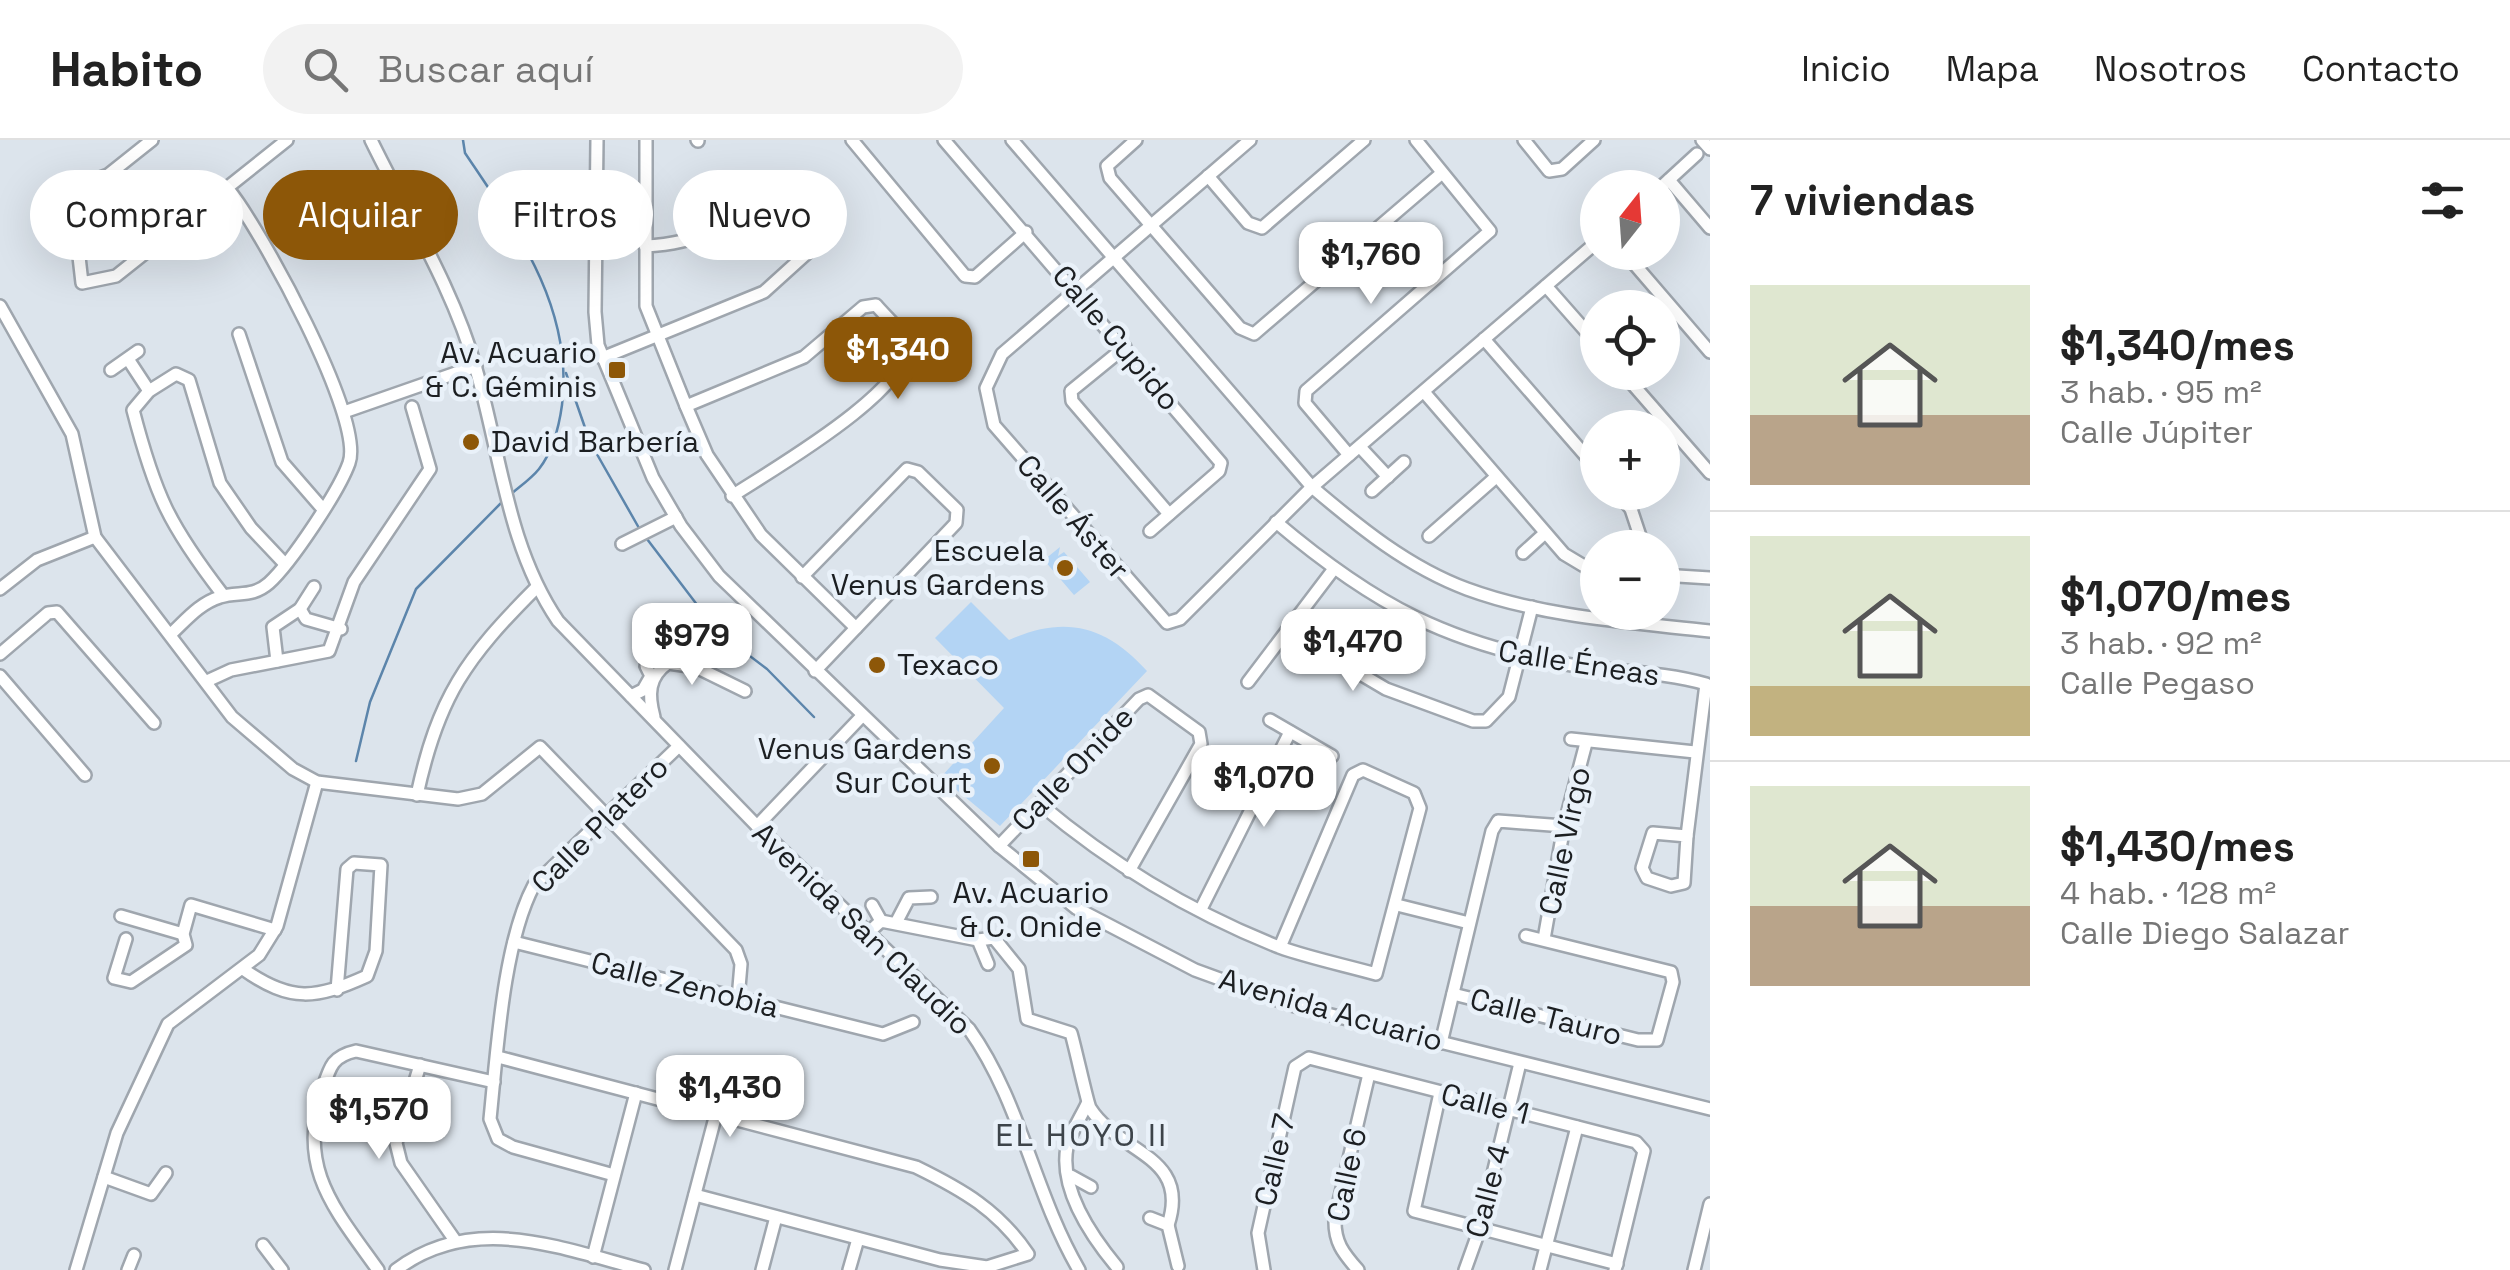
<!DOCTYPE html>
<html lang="es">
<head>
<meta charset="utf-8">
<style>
	:root { --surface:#fff; --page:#f2f2f2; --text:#222; --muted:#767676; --line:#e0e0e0; --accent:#8d5708 }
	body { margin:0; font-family:"Space Grotesk",sans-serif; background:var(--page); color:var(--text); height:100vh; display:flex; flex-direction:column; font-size:38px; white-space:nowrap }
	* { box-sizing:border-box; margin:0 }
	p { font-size:32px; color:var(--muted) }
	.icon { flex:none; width:55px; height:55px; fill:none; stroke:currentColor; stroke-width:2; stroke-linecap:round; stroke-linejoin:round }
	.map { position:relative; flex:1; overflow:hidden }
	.panel { display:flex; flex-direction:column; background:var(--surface); width:800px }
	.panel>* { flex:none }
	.banner { position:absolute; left:30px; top:30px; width:950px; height:90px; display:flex; gap:20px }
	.needle { width:65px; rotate:17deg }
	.buttons { position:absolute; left:1580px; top:30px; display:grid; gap:20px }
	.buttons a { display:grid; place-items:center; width:100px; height:100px; border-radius:50%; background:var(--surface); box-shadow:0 10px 40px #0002; font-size:50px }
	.price { position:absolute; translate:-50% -85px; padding:0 22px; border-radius:20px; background:#fff; color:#222; font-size:32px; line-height:65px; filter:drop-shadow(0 2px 5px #0008) }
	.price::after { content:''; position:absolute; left:50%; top:60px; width:30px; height:22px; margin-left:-15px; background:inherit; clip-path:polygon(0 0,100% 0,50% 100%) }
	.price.selected { background:var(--accent); color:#fff }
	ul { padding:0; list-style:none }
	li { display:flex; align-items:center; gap:30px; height:250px; padding:0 40px }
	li+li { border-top:2px solid var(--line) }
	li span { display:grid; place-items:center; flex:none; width:280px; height:200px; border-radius:0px; color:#555 }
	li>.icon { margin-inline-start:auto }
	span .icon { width:120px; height:120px; fill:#fffc; stroke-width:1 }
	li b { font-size:42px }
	h2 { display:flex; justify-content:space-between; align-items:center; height:120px; padding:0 40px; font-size:42px }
	.tag { padding:0 35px; border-radius:45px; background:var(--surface); box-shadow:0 10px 40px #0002; font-size:35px; line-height:90px }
	.tag.selected { background:var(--accent); color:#fff }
	header { display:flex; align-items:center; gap:60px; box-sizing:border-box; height:140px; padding:0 50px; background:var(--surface); border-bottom:2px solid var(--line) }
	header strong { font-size:48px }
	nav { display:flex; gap:55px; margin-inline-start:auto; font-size:35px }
	.search { width:700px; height:90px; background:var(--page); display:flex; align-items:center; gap:25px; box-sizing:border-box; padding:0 35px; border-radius:55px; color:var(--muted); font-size:38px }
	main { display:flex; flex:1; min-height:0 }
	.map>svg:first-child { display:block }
	.green { fill:#b3d4f4 }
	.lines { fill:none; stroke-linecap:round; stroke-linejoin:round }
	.stream { stroke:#5c85ab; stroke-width:2.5 }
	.minor-casing { stroke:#9fa6ae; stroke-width:16 }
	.minor { stroke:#fff; stroke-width:11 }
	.poi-dot { fill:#8d5708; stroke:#e9f1f9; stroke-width:4 }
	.labels { text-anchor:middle; stroke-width:9; stroke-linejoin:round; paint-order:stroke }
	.street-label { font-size:30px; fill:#1c1f22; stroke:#e9f1f9 }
	.poi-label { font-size:30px; fill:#1c1f22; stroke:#e9f1f9; text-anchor:end }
	.neighbourhood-label { font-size:32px; letter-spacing:2.5px; fill:#3d444a; stroke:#e9f1f9 }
</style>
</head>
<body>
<header>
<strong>Habito</strong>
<div class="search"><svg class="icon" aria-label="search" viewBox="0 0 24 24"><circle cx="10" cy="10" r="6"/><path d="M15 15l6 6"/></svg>Buscar aquí</div>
<nav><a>Inicio</a><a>Mapa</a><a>Nosotros</a><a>Contacto</a></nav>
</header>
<main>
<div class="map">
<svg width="1710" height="1130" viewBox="0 0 1710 1130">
	<rect width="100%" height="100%" fill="#dce4ec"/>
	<g class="green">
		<polygon points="1060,407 1058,416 1064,412 1090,442 1074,455 1044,420"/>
		<path d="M 971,462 L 1009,500 C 1064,475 1106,485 1147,531 L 1000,686 L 941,637 L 1004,568 L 935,498 Z"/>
	</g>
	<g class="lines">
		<g class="stream">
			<path d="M 463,0 L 465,13 C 516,89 574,168 562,265 C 559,287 553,311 539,329 C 531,339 519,347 510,355"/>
			<polyline points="566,233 590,302 639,388"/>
			<polyline points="647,399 717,491 767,529 814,577"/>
			<polyline points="356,621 370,562 416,449 504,360"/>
		</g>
		<defs>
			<g id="minor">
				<polyline points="152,0 108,35 78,46 73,64 82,143 116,136 287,0"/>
				<path d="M 371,0 C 407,74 454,150 476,229 C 501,315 507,406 558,481 L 757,686 L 969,889 C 1021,962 1034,1053 1079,1130"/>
				<polyline points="597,0 595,172 598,205 653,338 681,386 719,436 999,706 1076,768 1195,830 1291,865 1710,969"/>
				<polyline points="646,0 646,166 686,266 707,315 761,395 856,488"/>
				<polyline points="697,0 698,1"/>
				<polyline points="852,0 965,136 975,137 1026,92"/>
				<polyline points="944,0 1221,323 1219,331 1150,391"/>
				<path d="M 1012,0 L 1312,347 C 1359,387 1408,427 1467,449 C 1543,477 1629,482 1710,491"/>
				<polyline points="1136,0 1107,26 1110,38 1240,188 1254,194 1442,33"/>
				<polyline points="1250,0 1002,214 986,248 994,285 1167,483 1180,479 1312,347 1598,101"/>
				<polyline points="1524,0 1549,31 1562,29 1594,0"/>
				<polyline points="1702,0 1710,9"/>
				<polyline points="1208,36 1248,83 1262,88 1364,0"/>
				<polyline points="1669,40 1710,88"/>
				<polyline points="1660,48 1697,14"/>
				<polyline points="1624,112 1710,212"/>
				<polyline points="1546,146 1598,205"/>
				<polyline points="0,166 72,294 95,397 232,577 293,629 317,642 458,659 482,654 540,607 736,810 741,824 738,859"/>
				<polyline points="239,194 282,322 322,368"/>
				<polyline points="1484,199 1598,330"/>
				<polyline points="1125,207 1071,251 1072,261 1169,374"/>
				<path d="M 602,218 L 764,152 L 817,104 L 813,90 L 773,49 C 727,85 705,103 645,106"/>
				<polyline points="128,219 149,251"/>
				<polyline points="111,230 138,211"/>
				<polyline points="1622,232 1710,333"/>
				<polyline points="1424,252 1564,414 1584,426 1598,428"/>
				<path d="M 686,266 L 804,217 L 863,167 L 876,165 C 884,175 901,189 905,201 C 921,245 765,334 732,356"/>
				<polyline points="344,272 476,226"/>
				<polyline points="1360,307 1388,337"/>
				<polyline points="1349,315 1305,263 1306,251 1490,91 1416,0"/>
				<polyline points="1372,351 1404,322"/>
				<polyline points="1617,352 1631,369 1644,408"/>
				<path d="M 1276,382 C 1374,465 1449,505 1577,526 C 1619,532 1665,532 1706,544 L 1687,696"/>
				<polyline points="1429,396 1496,337"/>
				<polyline points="622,404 676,377"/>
				<polyline points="1523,413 1545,393"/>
				<polyline points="1662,435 1710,438"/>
				<polyline points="802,437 907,329 918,332 957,370 956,383 815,531"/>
				<polyline points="0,449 37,420 95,397"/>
				<path d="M 223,455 C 169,385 155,355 133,270 L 149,251 L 176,234 L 189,240 L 220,343 L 251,388 L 285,424"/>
				<polyline points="300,469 306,479 341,489"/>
				<polyline points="1288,491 1386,549 1473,581 1486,581 1509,557 1532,467"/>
				<path d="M 172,493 C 186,480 200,463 220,457 C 238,451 252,458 269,443 C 291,423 339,351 349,323 C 365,279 259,86 228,49"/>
				<polyline points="0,514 48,473 57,472 154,583"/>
				<polyline points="277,521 273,487 300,469 314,447"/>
				<polyline points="0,536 85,635"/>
				<polyline points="207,541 231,530 329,511 354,442 430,329 412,267"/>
				<polyline points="1248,542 1333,430"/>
				<polyline points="631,556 643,550 651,536 646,526"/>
				<path d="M 654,577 C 648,555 648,537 668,523 L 696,527 L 745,551"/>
				<polyline points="1270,580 1332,616"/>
				<polyline points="1571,599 1695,612"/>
				<path d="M 417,655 C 438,557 466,518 536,448"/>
				<path d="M 1040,664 C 1110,723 1193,773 1279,807 C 1310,818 1344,825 1376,834 L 1420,668 L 1414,653 L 1363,630 L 1353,635 L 1280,807"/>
				<polyline points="757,686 862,576"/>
				<polygon points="1653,693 1687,696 1684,743 1671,746 1647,738 1642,728"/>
				<polyline points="999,706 1139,559 1148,555 1199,592 1201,604 1129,731"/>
				<polyline points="872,765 881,781"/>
				<polyline points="1397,765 1469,783"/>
				<polyline points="1201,769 1290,592"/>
				<polyline points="121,776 183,794"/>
				<polyline points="897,781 909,758 931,757"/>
				<polyline points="868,793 881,781 978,800 988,824"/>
				<polyline points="126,799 114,838 131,842 186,805 183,794 191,765 275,790"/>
				<polyline points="1544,799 1564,686 1586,603"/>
				<path d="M 978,800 L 994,798 L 1019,829 L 1027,879 L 1071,893 C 1075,906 1087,962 1090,968 C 1119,1014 1191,1015 1168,1085"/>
				<polyline points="514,802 883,894 913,882"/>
				<path d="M 243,829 C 291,863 316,859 367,836 L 376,811 L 381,725 L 354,723 L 347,729 L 337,850"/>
				<polyline points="1453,854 1638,900 1657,900 1673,842 1671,832 1526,796"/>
				<polyline points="1441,903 1492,691 1498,681 1564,686"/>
				<path d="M 498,917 L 916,1027 C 963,1050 998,1070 1028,1114 L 987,1127 L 940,1120 L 695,1055"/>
				<polyline points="420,925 396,1003 401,1023 454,1099"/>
				<polyline points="1440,953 1414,1071 1617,1124"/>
				<path d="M 1087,964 C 1081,977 1070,993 1067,1007 C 1059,1050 1092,1097 1117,1127"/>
				<path d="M 614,1035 L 513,1007 L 498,999 L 490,979 C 497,912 503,803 534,745 L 679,606"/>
				<polyline points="1071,1036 1091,1047"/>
				<polyline points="104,1037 151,1054 166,1033"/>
				<polyline points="1150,1078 1168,1085 1178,1126"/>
				<polyline points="263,1105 282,1130"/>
				<polyline points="593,1117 636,953"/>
				<polyline points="76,1130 117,993 168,884 259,815 277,786 317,642"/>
				<polyline points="128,1130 134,1115"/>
				<path d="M 378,1130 C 334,1068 296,1028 323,948 C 330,926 333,916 356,911 L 494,942"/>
				<path d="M 396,1130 C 473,1072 560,1108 644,1130"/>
				<polyline points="675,1130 716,974"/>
				<polyline points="762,1130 776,1077"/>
				<polyline points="849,1130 858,1099"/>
				<polyline points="1264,1130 1258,1093 1295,927 1309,918 1636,1002 1644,1011 1615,1130"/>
				<path d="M 1358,1130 C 1343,1113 1334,1102 1335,1078 L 1369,934"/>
				<polyline points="1465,1130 1479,1091 1520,923"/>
				<polyline points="1540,1130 1577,987"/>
				<polyline points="1694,1130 1710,1064"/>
			</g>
		</defs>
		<use href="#minor" class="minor-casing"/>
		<use href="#minor" class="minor"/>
	</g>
	<g class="poi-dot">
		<rect x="607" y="220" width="20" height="20" rx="5"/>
		<circle cx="471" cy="302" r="10"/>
		<circle cx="1065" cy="428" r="10"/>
		<circle cx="877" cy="525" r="10"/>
		<circle cx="992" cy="626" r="10"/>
		<rect x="1021" y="709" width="20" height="20" rx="5"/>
	</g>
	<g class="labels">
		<g class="street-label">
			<text transform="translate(1116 198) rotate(50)" y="10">Calle Cupido</text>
			<text transform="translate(1073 377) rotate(49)" y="10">Calle Áster</text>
			<text transform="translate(1579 523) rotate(9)" y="10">Calle Éneas</text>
			<text transform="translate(1073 629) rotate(-46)" y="10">Calle Onide</text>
			<text transform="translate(600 685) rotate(-45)" y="10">Calle Platero</text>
			<text transform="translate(1565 701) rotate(-78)" y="10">Calle Virgo</text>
			<text transform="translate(862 789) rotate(44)" y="10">Avenida San Claudio</text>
			<text transform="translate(685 845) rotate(14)" y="10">Calle Zenobia</text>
			<text transform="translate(1331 870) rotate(16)" y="10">Avenida Acuario</text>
			<text transform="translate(1546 877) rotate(14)" y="10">Calle Tauro</text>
			<text transform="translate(1485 964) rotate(14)" y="10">Calle 1</text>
			<text transform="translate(1275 1020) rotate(-77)" y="10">Calle 7</text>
			<text transform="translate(1347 1035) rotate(-78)" y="10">Calle 6</text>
			<text transform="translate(1488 1051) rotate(-75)" y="10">Calle 4</text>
		</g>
		<g class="poi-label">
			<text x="597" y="223">Av. Acuario<tspan x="597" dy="34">&amp; C. Géminis</tspan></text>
			<text x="491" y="312" text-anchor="start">David Barbería</text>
			<text x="1045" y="421">Escuela<tspan x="1045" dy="34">Venus Gardens</tspan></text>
			<text x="897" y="535" text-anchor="start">Texaco</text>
			<text x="972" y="619">Venus Gardens<tspan x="972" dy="34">Sur Court</tspan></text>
			<text x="1031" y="763" text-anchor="middle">Av. Acuario<tspan x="1031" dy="34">&amp; C. Onide</tspan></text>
		</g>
		<g class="neighbourhood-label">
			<text x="1082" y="1006">EL HOYO II</text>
		</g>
	</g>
</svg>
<div class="buttons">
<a><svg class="needle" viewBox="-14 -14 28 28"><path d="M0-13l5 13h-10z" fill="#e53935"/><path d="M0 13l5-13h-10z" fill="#767676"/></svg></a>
<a><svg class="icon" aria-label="locate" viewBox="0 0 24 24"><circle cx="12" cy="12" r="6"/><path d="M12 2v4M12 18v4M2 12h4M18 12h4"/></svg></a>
<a>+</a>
<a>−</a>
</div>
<b class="price" style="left:1371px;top:167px">$1,760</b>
<b class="price selected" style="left:898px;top:262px">$1,340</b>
<b class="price" style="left:692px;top:548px">$979</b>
<b class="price" style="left:1353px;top:554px">$1,470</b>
<b class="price" style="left:1264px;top:690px">$1,070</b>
<b class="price" style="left:730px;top:1000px">$1,430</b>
<b class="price" style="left:379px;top:1022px">$1,570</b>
<div class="banner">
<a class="tag">Comprar</a>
<a class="tag selected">Alquilar</a>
<a class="tag">Filtros</a>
<a class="tag">Nuevo</a>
</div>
</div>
<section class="panel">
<h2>7 viviendas<svg class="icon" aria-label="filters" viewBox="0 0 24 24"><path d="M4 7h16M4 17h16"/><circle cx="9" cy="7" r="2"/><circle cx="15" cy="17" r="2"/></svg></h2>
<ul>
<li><span style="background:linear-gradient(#dfe7d0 65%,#b9a48a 0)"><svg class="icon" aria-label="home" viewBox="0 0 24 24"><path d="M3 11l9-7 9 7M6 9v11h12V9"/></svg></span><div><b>$1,340/mes</b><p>3 hab. · 95 m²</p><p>Calle Júpiter</p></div></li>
<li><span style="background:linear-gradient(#dfe7d0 75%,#c2b280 0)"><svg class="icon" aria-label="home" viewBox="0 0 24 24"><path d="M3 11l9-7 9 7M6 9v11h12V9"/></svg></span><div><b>$1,070/mes</b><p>3 hab. · 92 m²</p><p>Calle Pegaso</p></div></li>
<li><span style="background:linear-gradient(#dfe7d0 60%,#b9a48a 0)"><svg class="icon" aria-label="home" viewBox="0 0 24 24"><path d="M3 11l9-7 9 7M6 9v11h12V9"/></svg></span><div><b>$1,430/mes</b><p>4 hab. · 128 m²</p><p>Calle Diego Salazar</p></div></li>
</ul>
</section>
</main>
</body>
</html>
